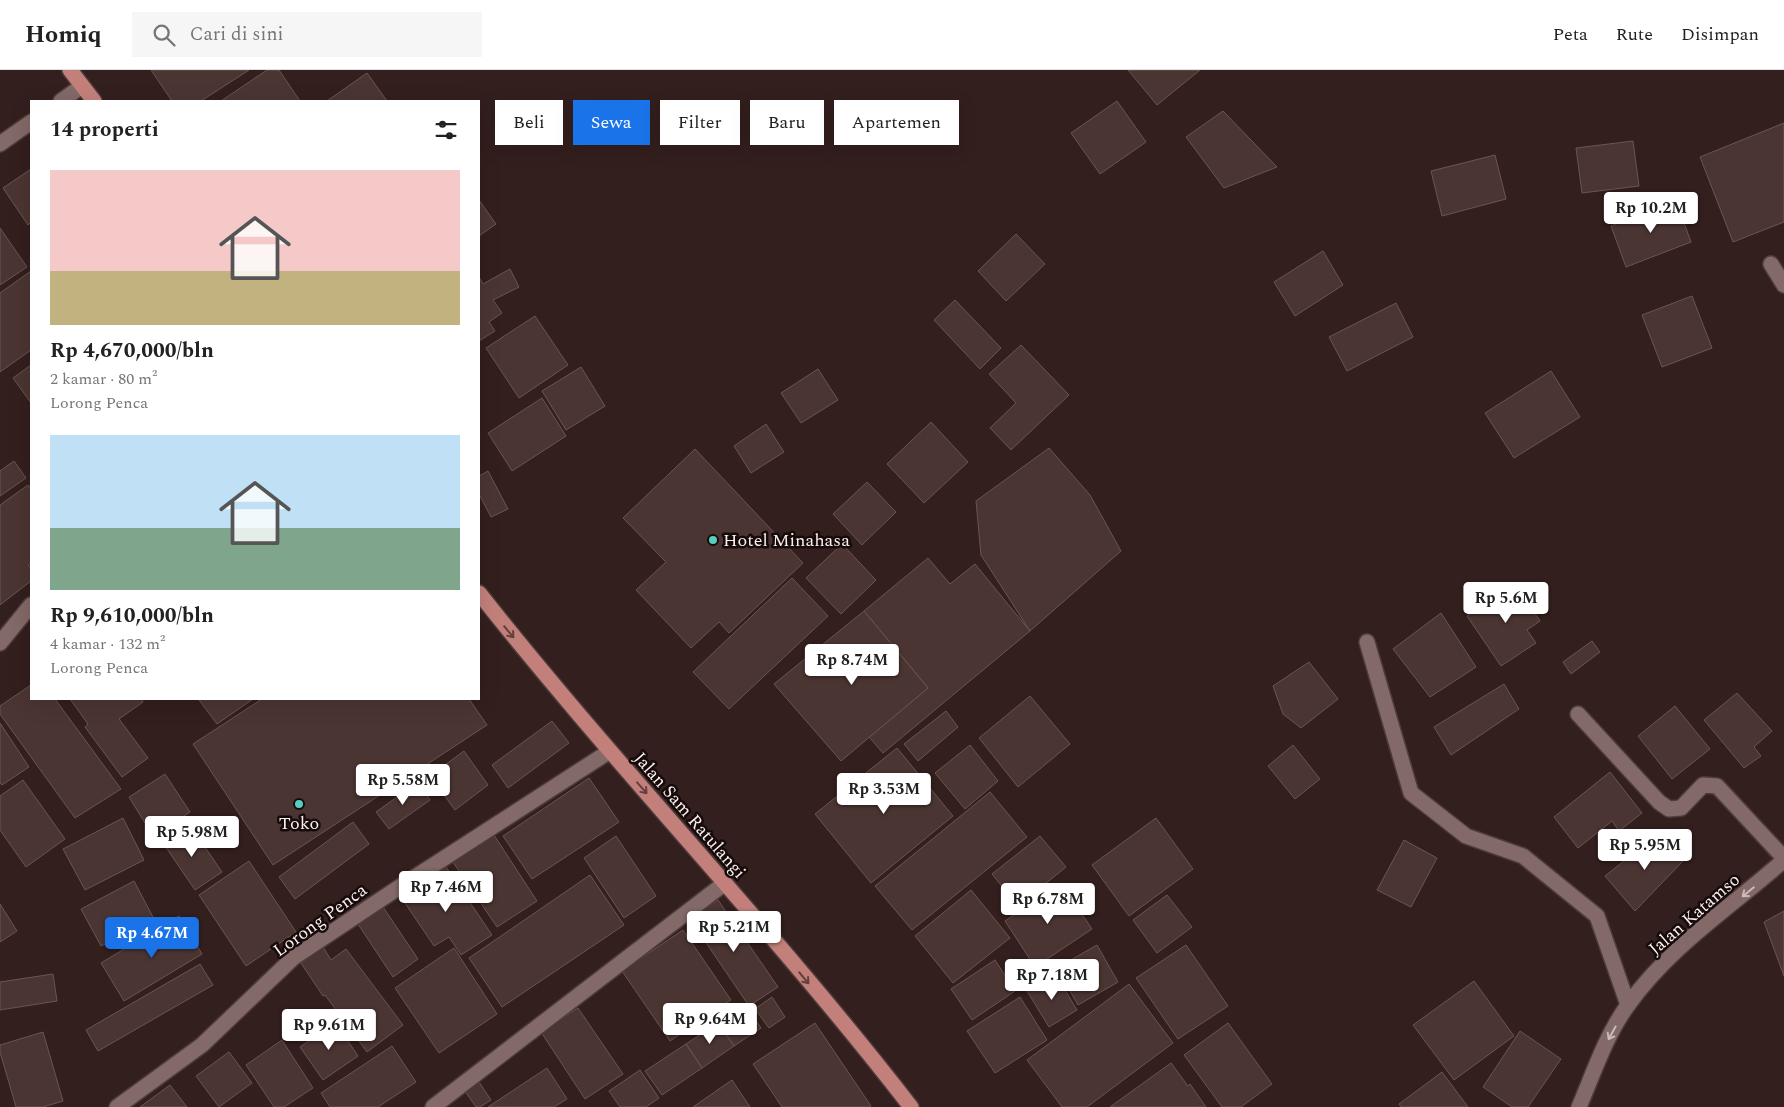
<!DOCTYPE html>
<html lang="id">
<head>
<meta charset="utf-8">
<style>
	:root { --surface:#fff; --page:#f6f6f6; --text:#222; --muted:#767676; --line:#e0e0e0; --accent:#1a73e8 }
	body { margin:0; font-family:Spectral,serif; background:var(--page); color:var(--text); height:100vh; display:flex; flex-direction:column; font-size:19px; white-space:nowrap }
	* { box-sizing:border-box; margin:0 }
	p { font-size:16px; color:var(--muted) }
	.icon { flex:none; width:28px; height:28px; fill:none; stroke:currentColor; stroke-width:2; stroke-linecap:round; stroke-linejoin:round }
	.map { position:relative; flex:1; overflow:hidden }
	.drawer { position:absolute; left:30px; top:30px; width:450px; height:600px; display:flex; flex-direction:column; background:var(--surface); border-radius:0px; box-shadow:0 5px 20px #0002 }
	.drawer>* { flex:none }
	.hud { position:absolute; left:495px; top:30px; width:475px; height:45px; display:flex; gap:10px }
	.price { position:absolute; translate:-50% -42px; padding:0 11px; border-radius:5px; background:#fff; color:#222; font-size:16px; line-height:32px; filter:drop-shadow(0 1px 2px #0008) }
	.price::after { content:''; position:absolute; left:50%; top:30px; width:15px; height:11px; margin-left:-8px; background:inherit; clip-path:polygon(0 0,100% 0,50% 100%) }
	.price.active { background:var(--accent); color:#fff }
	ul { padding:0; list-style:none }
	li { display:grid; align-content:center; gap:10px; height:265px; padding:0 20px }
	li span { display:grid; place-items:center; height:155px; border-radius:0px; color:#555 }
	li>.icon { margin-inline-start:auto }
	span .icon { width:90px; height:90px; fill:#fffc; stroke-width:1 }
	li b { font-size:21px }
	h2 { display:flex; justify-content:space-between; align-items:center; height:60px; padding:0 20px; font-size:21px }
	.chip { padding:0 18px; border-radius:0px; background:var(--surface); box-shadow:0 5px 20px #0002; font-size:18px; line-height:45px }
	.chip.active { background:var(--accent); color:#fff }
	header { display:flex; align-items:center; gap:30px; box-sizing:border-box; height:70px; padding:0 25px; background:var(--surface); border-bottom:1px solid var(--line) }
	header strong { font-size:24px }
	nav { display:flex; gap:28px; margin-inline-start:auto; font-size:18px }
	.search { width:350px; height:45px; background:var(--page); display:flex; align-items:center; gap:12px; box-sizing:border-box; padding:0 18px; border-radius:0px; color:var(--muted); font-size:19px }
	.map>svg:first-child { display:block }
	.building { fill:#4b3533; stroke:#6c5451 }
	.lines { fill:none; stroke-linecap:round; stroke-linejoin:round }
	.lane-casing { stroke:#4c3b3a; stroke-width:18 }
	.street-casing { stroke:#4c3b3a; stroke-width:18 }
	.primary-casing { stroke:#4c3b3a; stroke-width:18 }
	.lane { stroke:#836967; stroke-width:15 }
	.street { stroke:#836967; stroke-width:15 }
	.primary { stroke:#c3807b; stroke-width:15 }
	.oneway { stroke:#63403d }
	.oneway2 { stroke:#cdb9b8 }
	.poi-dot { fill:#57cec1; stroke:#140b0a; stroke-width:2 }
	.labels { text-anchor:middle; stroke-width:5; stroke-linejoin:round; paint-order:stroke }
	.poi-label { font-size:18px; fill:#feefee; stroke:#140b0a; text-anchor:start }
	.street-label { font-size:18px; fill:#feefee; stroke:#140b0a }
</style>
</head>
<body>
<header>
<strong>Homiq</strong>
<div class="search"><svg class="icon" aria-label="search" viewBox="0 0 24 24"><circle cx="10" cy="10" r="6"/><path d="M15 15l6 6"/></svg>Cari di sini</div>
<nav><a>Peta</a><a>Rute</a><a>Disimpan</a></nav>
</header>
<div class="map">
<svg width="1784" height="1037" viewBox="0 0 1784 1037">
	<rect width="100%" height="100%" fill="#331f1d"/>
	<g class="building">
		<polygon points="151,0 249,0 201,31 172,31"/>
		<polygon points="267,0 279,0 300,31 221,31"/>
		<polygon points="1128,0 1200,0 1157,35"/>
		<polygon points="367,3 387,31 327,31"/>
		<polygon points="1117,31 1146,72 1100,104 1071,63"/>
		<polygon points="1223,41 1277,97 1224,118 1186,67"/>
		<polygon points="1784,53 1784,152 1733,172 1700,87"/>
		<polygon points="1633,71 1639,116 1582,123 1576,78"/>
		<polygon points="1495,85 1506,129 1442,146 1431,101"/>
		<polygon points="31,99 31,152 28,155 3,118"/>
		<polygon points="479,130 496,154 479,166"/>
		<polygon points="1676,131 1691,172 1626,197 1611,156"/>
		<polygon points="0,158 27,197 0,215"/>
		<polygon points="1016,164 1045,194 1006,231 978,201"/>
		<polygon points="1323,181 1343,215 1295,246 1274,212"/>
		<polygon points="510,199 519,217 493,230 502,243 489,252 495,261 479,271 479,207 483,214"/>
		<polygon points="31,201 31,280 0,302 0,223"/>
		<polygon points="1692,226 1712,278 1662,297 1642,245"/>
		<polygon points="955,230 1001,278 980,299 934,250"/>
		<polygon points="1396,233 1413,267 1347,301 1329,267"/>
		<polygon points="535,246 568,295 519,328 486,278"/>
		<polygon points="1021,275 1069,325 1011,380 990,358 1016,333 989,304"/>
		<polygon points="31,295 31,333 13,308"/>
		<polygon points="581,297 605,336 566,360 542,321"/>
		<polygon points="818,299 838,330 801,353 781,323"/>
		<polygon points="1551,301 1580,347 1514,388 1485,343"/>
		<polygon points="542,328 566,366 512,401 488,363"/>
		<polygon points="931,352 968,392 924,433 887,394"/>
		<polygon points="766,354 784,382 751,403 734,376"/>
		<polygon points="1049,378 1090,425 1121,481 1030,561 981,485 976,431"/>
		<polygon points="695,379 803,493 729,563 719,552 691,578 636,520 666,492 623,448"/>
		<polygon points="14,391 26,408 0,426 0,401"/>
		<polygon points="488,401 508,439 491,447 479,424 479,406"/>
		<polygon points="867,412 896,442 862,475 833,444"/>
		<polygon points="28,415 31,419 31,493 28,495 31,499 31,511 0,535 0,435"/>
		<polygon points="842,474 876,510 841,544 806,508"/>
		<polygon points="928,488 950,514 975,494 1030,561 883,683 869,667 928,618 864,541"/>
		<polygon points="792,508 828,546 729,639 693,602"/>
		<polygon points="1514,513 1540,551 1527,560 1536,573 1501,596 1467,546"/>
		<polygon points="864,541 928,618 841,691 774,614"/>
		<polygon points="1441,543 1476,597 1430,627 1393,579"/>
		<polygon points="1592,571 1600,582 1571,604 1563,592"/>
		<polygon points="1309,592 1338,629 1301,658 1283,644 1273,616"/>
		<polygon points="1504,614 1519,639 1451,685 1434,657"/>
		<polygon points="31,615 31,629 55,629 121,719 75,748 0,644 0,636"/>
		<polygon points="1737,623 1772,661 1754,677 1761,686 1744,698 1704,650"/>
		<polygon points="1030,626 1070,674 1018,717 979,668"/>
		<polygon points="70,629 141,629 143,632 119,649 148,688 122,707 85,657 88,654"/>
		<polygon points="201,629 253,629 217,654 199,630"/>
		<polygon points="262,629 469,629 487,655 273,795 193,674"/>
		<polygon points="1675,636 1710,679 1672,709 1638,666"/>
		<polygon points="946,641 958,657 918,691 904,674"/>
		<polygon points="552,651 569,673 508,718 492,695"/>
		<polygon points="0,653 29,697 2,715 0,713"/>
		<polygon points="970,675 998,711 965,739 935,703"/>
		<polygon points="1293,675 1320,709 1295,729 1268,696"/>
		<polygon points="897,678 953,746 871,813 815,744"/>
		<polygon points="464,681 488,715 455,740 430,706"/>
		<polygon points="1610,702 1642,743 1619,761 1612,751 1578,778 1554,747"/>
		<polygon points="165,704 190,742 153,766 129,727"/>
		<polygon points="589,708 619,752 532,809 503,766"/>
		<polygon points="23,710 65,769 26,797 0,760 0,726"/>
		<polygon points="418,712 430,730 389,759 376,742"/>
		<polygon points="990,722 1027,767 912,860 875,816"/>
		<polygon points="123,748 144,790 85,820 63,779"/>
		<polygon points="1156,748 1193,799 1129,846 1092,795"/>
		<polygon points="353,752 369,774 295,829 279,807"/>
		<polygon points="190,755 222,802 195,820 163,773"/>
		<polygon points="1662,761 1683,791 1635,841 1605,806"/>
		<polygon points="494,765 537,831 497,857 453,792"/>
		<polygon points="616,766 656,826 624,848 584,788"/>
		<polygon points="1040,766 1066,797 1018,836 992,804"/>
		<polygon points="1404,770 1437,788 1411,837 1377,820"/>
		<polygon points="249,791 296,862 246,896 199,825"/>
		<polygon points="446,797 492,865 461,885 449,867 434,876 401,827"/>
		<polygon points="590,805 624,855 502,937 469,888"/>
		<polygon points="134,811 154,849 101,876 81,839"/>
		<polygon points="1061,813 1092,859 1035,897 1005,851"/>
		<polygon points="971,820 1010,868 953,913 915,866"/>
		<polygon points="1167,825 1192,857 1157,883 1133,850"/>
		<polygon points="718,830 778,917 749,936 690,849"/>
		<polygon points="0,834 17,861 0,872"/>
		<polygon points="381,834 418,889 393,907 356,851"/>
		<polygon points="1784,841 1784,906 1764,852"/>
		<polygon points="179,846 202,884 124,931 101,893"/>
		<polygon points="683,860 731,930 670,971 622,901"/>
		<polygon points="320,872 331,890 346,879 403,955 367,982 325,925 323,926 297,887"/>
		<polygon points="1097,875 1118,912 1078,935 1057,898"/>
		<polygon points="1186,875 1228,936 1178,969 1136,908"/>
		<polygon points="454,878 497,944 439,983 395,918"/>
		<polygon points="995,890 1015,921 972,950 951,919"/>
		<polygon points="200,894 213,915 98,981 86,960"/>
		<polygon points="53,904 57,931 0,940 0,912"/>
		<polygon points="1055,904 1077,940 1049,957 1027,921"/>
		<polygon points="1474,911 1514,966 1454,1010 1413,955"/>
		<polygon points="1129,914 1173,973 1087,1037 1062,1037 1027,990"/>
		<polygon points="772,927 785,947 769,958 755,939"/>
		<polygon points="1020,927 1047,970 995,1003 967,961"/>
		<polygon points="745,934 761,958 734,976 718,953"/>
		<polygon points="578,938 623,1004 585,1029 541,962"/>
		<polygon points="336,953 358,986 323,1010 300,977"/>
		<polygon points="718,953 734,976 702,998 686,974"/>
		<polygon points="815,953 871,1036 869,1037 782,1037 753,994"/>
		<polygon points="1228,953 1272,1014 1241,1037 1222,1037 1184,985"/>
		<polygon points="1520,961 1561,989 1528,1037 1512,1037 1483,1017"/>
		<polygon points="43,962 63,1031 43,1037 16,1037 0,982 0,975"/>
		<polygon points="282,970 313,1018 284,1037 274,1037 246,995"/>
		<polygon points="686,974 702,998 662,1025 645,1001"/>
		<polygon points="392,976 416,1012 378,1037 330,1037 321,1023"/>
		<polygon points="229,982 252,1013 219,1037 196,1006"/>
		<polygon points="1171,993 1188,1016 1190,1014 1206,1037 1110,1037"/>
		<polygon points="547,998 567,1029 554,1037 488,1037"/>
		<polygon points="640,1000 659,1028 646,1037 620,1037 609,1021"/>
		<polygon points="1442,1002 1468,1037 1401,1037 1399,1034"/>
		<polygon points="732,1010 750,1037 693,1037"/>
		<polygon points="479,1012 491,1030 480,1037 476,1037 465,1021"/>
		<polygon points="170,1015 187,1037 140,1037"/>
	</g>
	<g class="lines">
		<defs>
			<g id="lane">
				<polyline points="61,31 82,16"/>
				<polyline points="0,74 31,52"/>
			</g>
			<g id="street">
				<polyline points="1771,194 1784,215"/>
				<polyline points="1367,572 1411,723 1466,766 1523,786 1597,846 1628,935"/>
				<polyline points="0,573 31,535"/>
				<polyline points="1578,644 1659,732 1669,739 1681,738 1703,715 1717,716 1784,788"/>
				<polyline points="117,1037 202,975 293,888 398,818 610,681"/>
				<polyline points="433,1037 725,813"/>
				<path d="M 1579,1037 C 1594,1002 1606,965 1628,935 C 1670,876 1731,837 1784,790"/>
			</g>
			<g id="primary">
				<polyline points="70,0 94,31"/>
				<path d="M 479,523 C 618,699 774,860 911,1037"/>
			</g>
		</defs>
		<use href="#lane" class="lane-casing"/>
		<use href="#street" class="street-casing"/>
		<use href="#primary" class="primary-casing"/>
		<use href="#lane" class="lane"/>
		<use href="#street" class="street"/>
		<use href="#primary" class="primary"/>
	</g>
	<defs><path id="oneway-shaft" d="M-6 0H5M1.5-3L5.5 0L1.5 3" fill="none" stroke-width="1.6" stroke-linecap="round" stroke-linejoin="round" transform="scale(1.25)"/></defs>
	<g class="oneway">
		<use href="#oneway-shaft" transform="translate(509 562) rotate(50)"/>
		<use href="#oneway-shaft" transform="translate(642 718) rotate(49)"/>
		<use href="#oneway-shaft" transform="translate(804 908) rotate(50)"/>
	</g>
	<g class="oneway2">
		<use href="#oneway-shaft" transform="translate(1748 822) rotate(141)"/>
		<use href="#oneway-shaft" transform="translate(1612 963) rotate(119)"/>
	</g>
	<g class="poi-dot">
		<circle cx="713" cy="470" r="5"/>
		<circle cx="299" cy="734" r="5"/>
	</g>
	<g class="labels">
		<g class="poi-label">
			<text x="723" y="476">Hotel Minahasa</text>
			<text x="299" y="759" text-anchor="middle">Toko</text>
		</g>
		<g class="street-label">
			<text transform="translate(690 745) rotate(49)" y="6">Jalan Sam Ratulangi</text>
			<text transform="translate(1694 844) rotate(-41)" y="6">Jalan Katamso</text>
			<text transform="translate(320 850) rotate(-36)" y="6">Lorong Penca</text>
		</g>
	</g>
</svg>
<b class="price" style="left:1651px;top:164px">Rp 10.2M</b>
<b class="price" style="left:1506px;top:554px">Rp 5.6M</b>
<b class="price" style="left:852px;top:616px">Rp 8.74M</b>
<b class="price" style="left:403px;top:736px">Rp 5.58M</b>
<b class="price" style="left:884px;top:745px">Rp 3.53M</b>
<b class="price" style="left:192px;top:788px">Rp 5.98M</b>
<b class="price" style="left:1645px;top:801px">Rp 5.95M</b>
<b class="price" style="left:446px;top:843px">Rp 7.46M</b>
<b class="price" style="left:1048px;top:855px">Rp 6.78M</b>
<b class="price" style="left:734px;top:883px">Rp 5.21M</b>
<b class="price active" style="left:152px;top:889px">Rp 4.67M</b>
<b class="price" style="left:1052px;top:931px">Rp 7.18M</b>
<b class="price" style="left:710px;top:975px">Rp 9.64M</b>
<b class="price" style="left:329px;top:981px">Rp 9.61M</b>
<div class="hud">
<a class="chip">Beli</a>
<a class="chip active">Sewa</a>
<a class="chip">Filter</a>
<a class="chip">Baru</a>
<a class="chip">Apartemen</a>
</div>
<section class="drawer">
<h2>14 properti<svg class="icon" aria-label="filters" viewBox="0 0 24 24"><path d="M4 7h16M4 17h16"/><circle cx="9" cy="7" r="2"/><circle cx="15" cy="17" r="2"/></svg></h2>
<ul>
<li><span style="background:linear-gradient(#f6c9c9 65%,#c2b280 0)"><svg class="icon" aria-label="home" viewBox="0 0 24 24"><path d="M3 11l9-7 9 7M6 9v11h12V9"/></svg></span><div><b>Rp 4,670,000/bln</b><p>2 kamar · 80 m²</p><p>Lorong Penca</p></div></li>
<li><span style="background:linear-gradient(#bfe0f5 60%,#7fa58c 0)"><svg class="icon" aria-label="home" viewBox="0 0 24 24"><path d="M3 11l9-7 9 7M6 9v11h12V9"/></svg></span><div><b>Rp 9,610,000/bln</b><p>4 kamar · 132 m²</p><p>Lorong Penca</p></div></li>
</ul>
</section>
</div>
</body>
</html>
